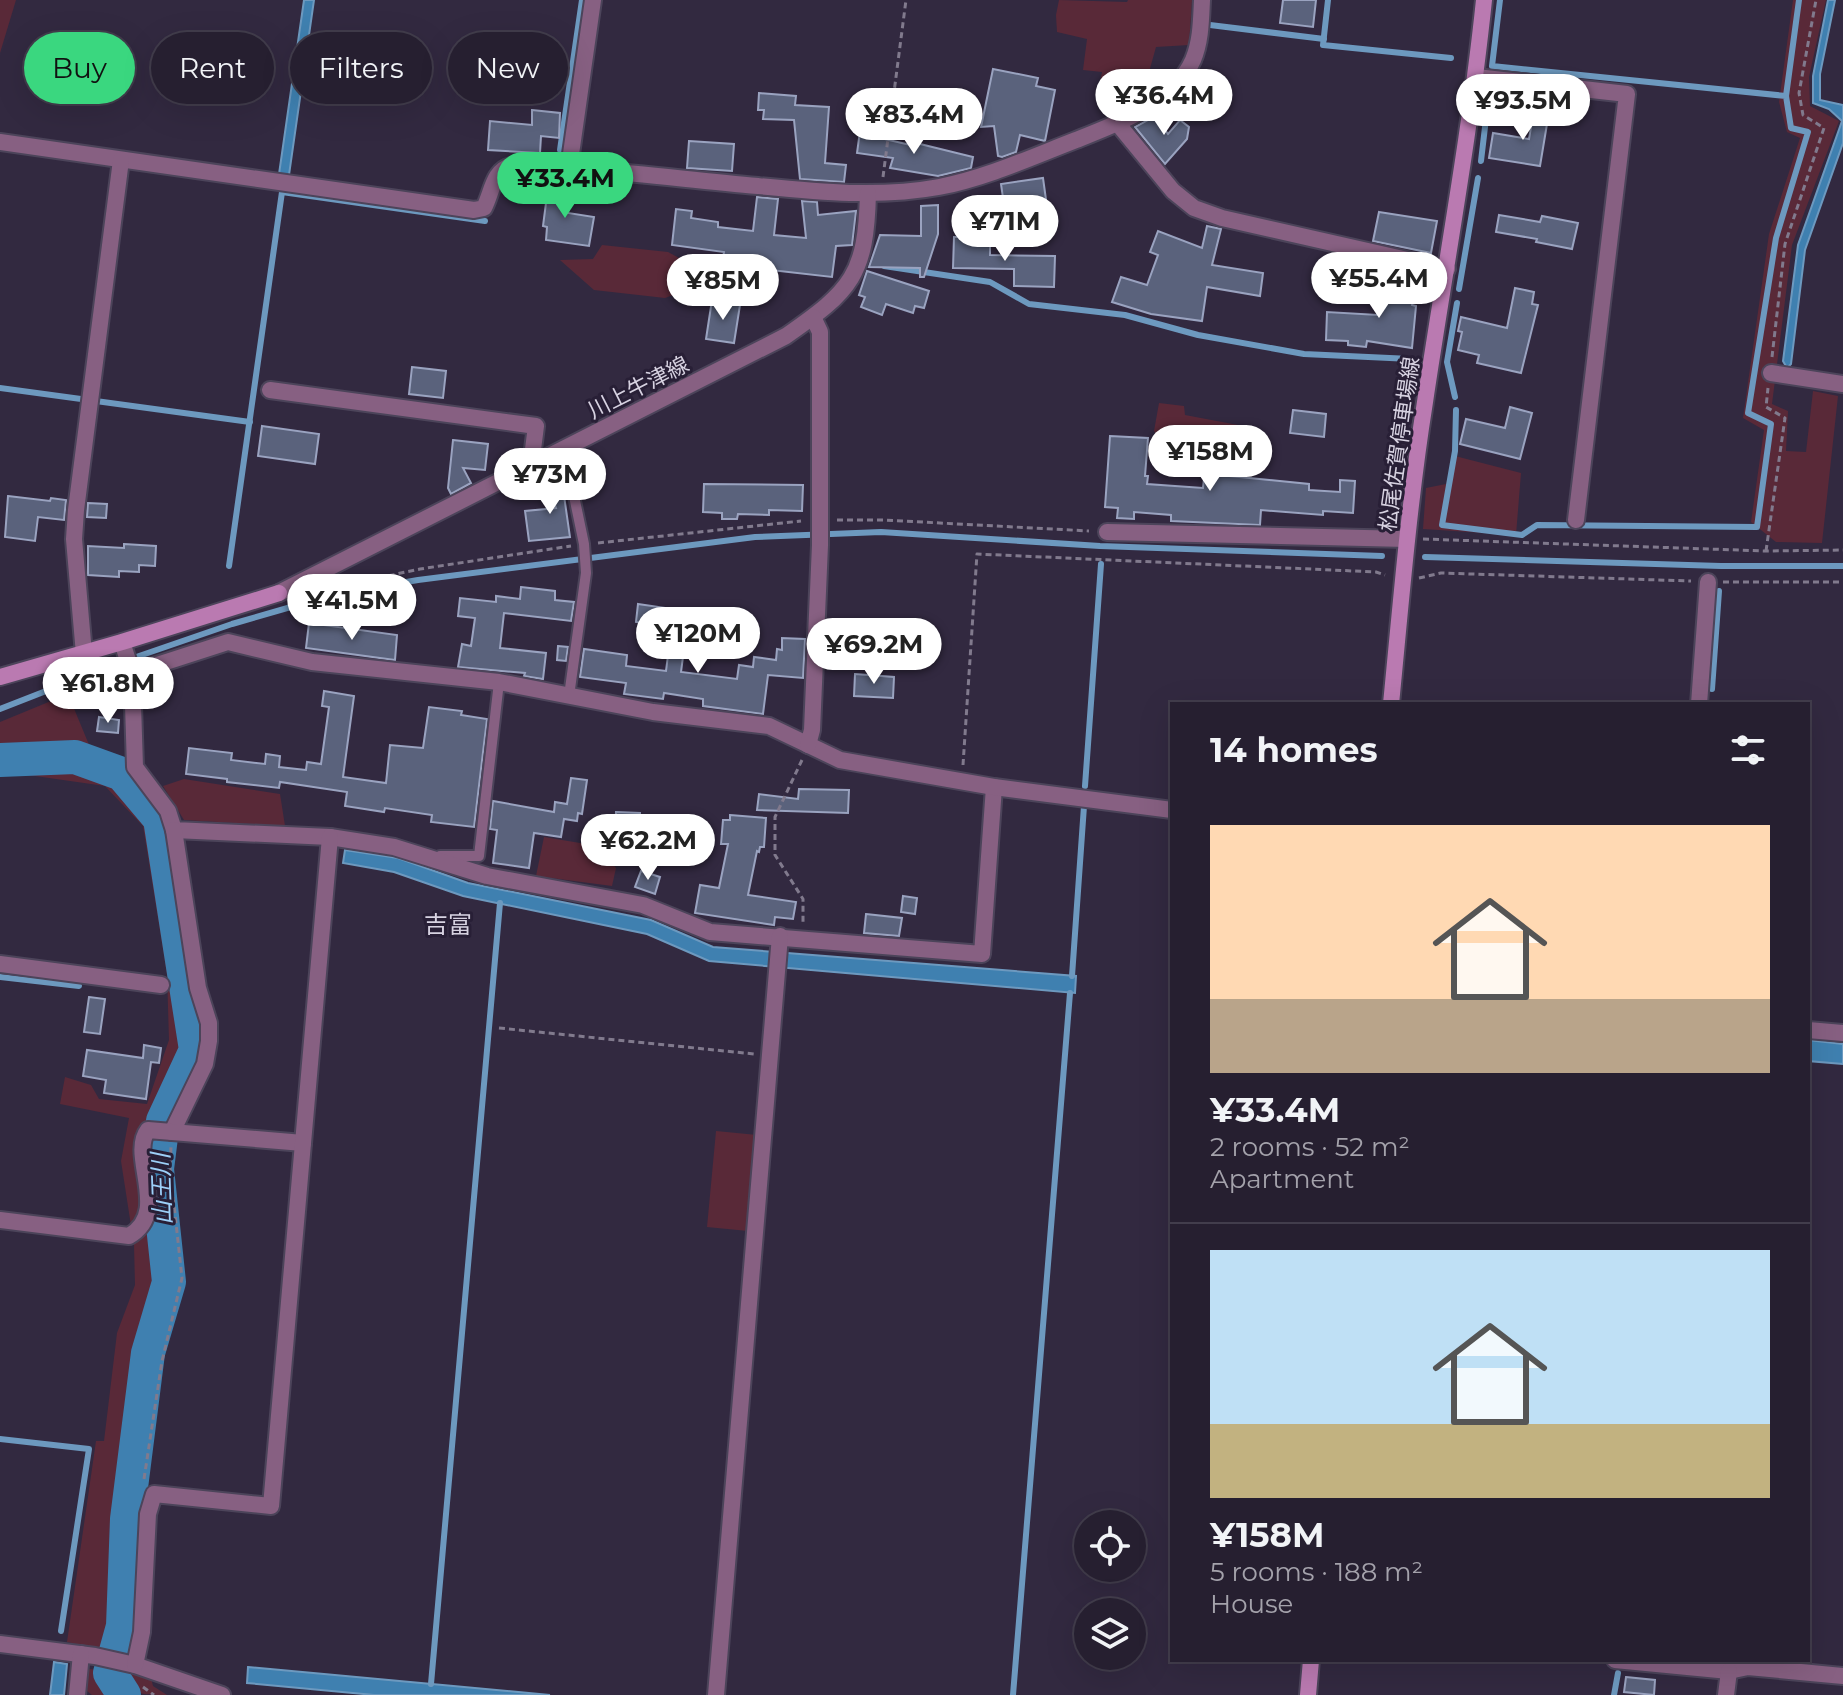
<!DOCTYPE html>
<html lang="en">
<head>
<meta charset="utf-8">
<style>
	:root { --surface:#261f30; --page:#322c3c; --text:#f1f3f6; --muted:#a4a2ab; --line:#423d4c; --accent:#3ad77f }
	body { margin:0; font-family:Montserrat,"Noto Sans JP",sans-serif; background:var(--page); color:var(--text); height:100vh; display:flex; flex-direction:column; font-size:30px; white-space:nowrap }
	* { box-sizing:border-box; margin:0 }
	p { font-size:26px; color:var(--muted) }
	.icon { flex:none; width:44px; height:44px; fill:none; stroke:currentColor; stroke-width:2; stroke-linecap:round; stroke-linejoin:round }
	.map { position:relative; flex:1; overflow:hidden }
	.drawer { position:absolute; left:1170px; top:702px; width:640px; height:960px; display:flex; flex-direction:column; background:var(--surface); border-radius:0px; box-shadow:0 8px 32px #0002,0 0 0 2px var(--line) }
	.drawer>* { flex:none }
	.banner { position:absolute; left:24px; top:32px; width:760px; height:72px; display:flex; gap:16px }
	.tools { position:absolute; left:1074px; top:1510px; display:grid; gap:16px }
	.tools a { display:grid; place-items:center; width:72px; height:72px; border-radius:50%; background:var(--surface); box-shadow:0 8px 32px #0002,0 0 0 2px var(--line); font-size:40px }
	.price { position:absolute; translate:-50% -68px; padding:0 18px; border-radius:28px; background:#fff; color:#222; font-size:26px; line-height:52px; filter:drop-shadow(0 2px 4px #0008) }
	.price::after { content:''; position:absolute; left:50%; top:48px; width:24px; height:18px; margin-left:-12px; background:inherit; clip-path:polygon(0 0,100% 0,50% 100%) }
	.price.on { background:var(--accent); color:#111 }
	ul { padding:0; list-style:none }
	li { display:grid; align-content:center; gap:16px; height:424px; padding:0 40px }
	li+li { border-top:2px solid var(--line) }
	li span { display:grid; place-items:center; height:248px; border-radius:0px; color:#555 }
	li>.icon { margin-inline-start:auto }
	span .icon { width:144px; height:144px; fill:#fffc; stroke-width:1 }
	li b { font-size:34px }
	h2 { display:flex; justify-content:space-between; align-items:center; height:96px; padding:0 40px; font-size:34px }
	.pill { padding:0 28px; border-radius:36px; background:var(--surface); box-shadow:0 8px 32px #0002,0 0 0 2px var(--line); font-size:28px; line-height:72px }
	.pill.on { background:var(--accent); color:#111 }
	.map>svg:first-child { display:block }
	.green { fill:#592938 }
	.water { fill:#3f80b0; stroke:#6d99bf; stroke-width:2 }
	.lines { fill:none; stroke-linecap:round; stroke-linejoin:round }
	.stream { stroke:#6d99bf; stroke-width:6 }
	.river { stroke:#3f80b0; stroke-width:34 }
	.building { fill:#5a627c; stroke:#9aa3c0; stroke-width:2 }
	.lane-casing { stroke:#4c445a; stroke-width:14 }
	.street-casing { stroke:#4c445a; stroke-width:20 }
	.secondary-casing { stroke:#4c445a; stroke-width:20 }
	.path { stroke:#817a8d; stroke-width:3; stroke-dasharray:6 4; stroke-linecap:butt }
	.lane { stroke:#876082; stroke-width:10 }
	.street { stroke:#876082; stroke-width:16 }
	.secondary { stroke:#ba7ab1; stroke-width:16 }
	.labels { text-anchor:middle; stroke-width:6; stroke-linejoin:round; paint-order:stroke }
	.street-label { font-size:22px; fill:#d7d2e1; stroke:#281f36 }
	.neighbourhood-label { font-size:24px; fill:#d7d2e1; stroke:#281f36 }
	.water-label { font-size:24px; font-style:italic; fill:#9dd0f8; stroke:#281f36 }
</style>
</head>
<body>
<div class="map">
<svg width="1843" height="1695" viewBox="0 0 1843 1695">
	<rect width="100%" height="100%" fill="#322940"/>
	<g class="green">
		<polygon points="0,0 16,0 0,53"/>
		<polygon points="1059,0 1127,2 1128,0 1192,0 1189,45 1156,47 1142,97 1120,108 1098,91 1102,72 1083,70 1087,39 1057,32 1056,15"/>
		<polygon points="1793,0 1826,0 1809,77 1810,106 1839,121 1792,245 1772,404 1788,411 1786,451 1806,452 1813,391 1838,396 1822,543 1776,542 1751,522 1764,430 1743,418 1769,234 1800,138 1787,132 1779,102"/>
		<polygon points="602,245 668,252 692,265 689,289 665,298 594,290 560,260 593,259"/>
		<polygon points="1159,403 1184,406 1185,415 1238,425 1233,451 1163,445 1154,431"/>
		<polygon points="1455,456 1521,473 1516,535 1423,529 1426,488 1446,484"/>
		<polygon points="68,694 92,752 16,746 0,748 0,722"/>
		<polygon points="50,765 113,777 153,822 191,1048 160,1111 149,1144 161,1285 142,1351 118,1523 115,1624 105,1650 67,1642 96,1441 104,1441 117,1333 135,1285 134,1245 121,1161 129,1118 60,1104 65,1077 91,1085 99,1099 147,1104 169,1040 167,974 143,826 105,786 14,773 0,775 0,767"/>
		<polygon points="184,779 280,794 285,826 184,820 163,786"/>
		<polygon points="544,837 598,846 616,868 612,886 536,876"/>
		<polygon points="716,1131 757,1135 748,1231 707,1227"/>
		<polygon points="89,1669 99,1670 113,1695 92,1695 87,1691"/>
		<path d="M 121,1671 L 151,1678 L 153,1686 L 167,1695 C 138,1695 134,1695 121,1671 Z"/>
	</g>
	<g class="water">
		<polygon points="304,0 314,0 289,175 279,174"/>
		<polygon points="1828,0 1835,0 1820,74 1820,100 1843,105 1843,143 1805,250 1791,364 1787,368 1783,361 1798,245 1842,121 1829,109 1813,103 1813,76"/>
		<polygon points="345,850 398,858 468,883 651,920 713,947 1076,976 1075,993 709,961 647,934 463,896 394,872 343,863"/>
		<polygon points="1808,1040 1843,1044 1843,1064 1808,1061"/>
		<polygon points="54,1662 67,1664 64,1695 50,1695"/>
		<polygon points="248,1667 550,1695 374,1695 247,1683"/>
	</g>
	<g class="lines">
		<g class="stream">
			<polyline points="1328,0 1323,45 1451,58"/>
			<polyline points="1210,25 1324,39"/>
			<polyline points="1786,96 1799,0"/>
			<polyline points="560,150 582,0"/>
			<polyline points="1481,161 1487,110"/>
			<polyline points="884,266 990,282 1029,304 1125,315 1198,335 1304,354 1411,359"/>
			<polyline points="1459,289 1478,178"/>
			<polyline points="0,388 250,422"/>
			<polyline points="1455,397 1447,362 1457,303"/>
			<polyline points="1456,410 1455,451 1442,525 1522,535 1537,525 1757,527 1771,424 1748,413 1776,238 1808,132 1791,128 1786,96 1492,66 1500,0"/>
			<polyline points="1425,557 1721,566 1843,566"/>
			<polyline points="229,566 282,192 485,221"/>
			<polyline points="1712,689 1719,591"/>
			<polyline points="0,709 110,666 232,624 336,594 418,580 755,537 881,532 1100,546 1382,556"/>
			<polyline points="1085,786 1101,564"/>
			<polyline points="1072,976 1084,806"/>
			<polyline points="0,977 79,986"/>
			<polyline points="0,1439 89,1449 61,1631"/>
			<polyline points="431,1684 500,903"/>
			<polyline points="1013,1695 1070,993"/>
			<polyline points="1614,1695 1618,1673"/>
		</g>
		<polyline class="river" points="0,760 75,757 122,774 160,819 196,1050 163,1121 157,1169 169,1282 148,1353 127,1519 123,1626 110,1673 124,1695"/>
	</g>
	<g class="building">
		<polygon points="1283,0 1316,0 1313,27 1280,23"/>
		<polygon points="993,69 1038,78 1036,86 1055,90 1045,141 1020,135 1016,152 1002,157 998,156 994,126 981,127"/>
		<polygon points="759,93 796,96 795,105 829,107 825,163 846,165 844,182 800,179 794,120 763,119 764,110 758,110"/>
		<polygon points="1535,104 1550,106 1540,166 1489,158 1493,133 1529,139"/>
		<polygon points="532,110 560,113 559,138 541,136 540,153 488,150 490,121 532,125"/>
		<polygon points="1155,116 1168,134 1180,120 1189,127 1187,139 1165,164 1135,127"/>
		<polygon points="860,131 880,133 880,138 915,146 916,143 973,157 971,168 938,176 890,168 893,158 857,153"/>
		<polygon points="689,141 734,144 732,171 687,168"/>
		<polygon points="1043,178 1047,207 1005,212 1001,184"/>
		<polygon points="543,188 571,192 568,213 594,217 589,246 546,240 547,227 543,226 546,203 541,202"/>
		<polygon points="757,197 778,199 774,235 806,238 802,201 817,202 818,215 856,211 852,245 836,246 832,277 737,266 738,259 723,258 724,252 672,245 676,209 692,211 691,218 718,222 718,227 753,231"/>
		<polygon points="938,205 938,234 924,277 920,277 920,268 869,267 880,235 921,236 921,206"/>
		<polygon points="1379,212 1437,221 1431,253 1373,241"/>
		<polygon points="1499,215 1540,222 1542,216 1578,223 1572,249 1536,242 1537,239 1496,232"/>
		<polygon points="1207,226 1221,229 1212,265 1263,273 1260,296 1207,287 1202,321 1151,314 1112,302 1121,277 1147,285 1158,255 1150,252 1158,231 1202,248"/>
		<polygon points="954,237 978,237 978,242 990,242 990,255 1055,256 1054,287 1014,286 1014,269 953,268"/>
		<polygon points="867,271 929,291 924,308 915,306 913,313 886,304 882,315 861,307 865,297 859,295"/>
		<polygon points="1398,280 1415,282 1412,305 1416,306 1412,348 1367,341 1366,347 1348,345 1348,341 1326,340 1327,312 1378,315 1382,282 1398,284"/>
		<polygon points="1515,288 1534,292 1532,304 1538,305 1521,373 1477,363 1479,355 1458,350 1462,332 1458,331 1461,317 1507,328"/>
		<polygon points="712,300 740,305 734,343 706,339"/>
		<polygon points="412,367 446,371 443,398 409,394"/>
		<polygon points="1510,407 1532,413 1520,459 1460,444 1466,419 1505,428"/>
		<polygon points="1293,410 1326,414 1324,437 1290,433"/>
		<polygon points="262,426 319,434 315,464 258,456"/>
		<polygon points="1110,436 1148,438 1145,476 1148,476 1147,484 1203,488 1205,468 1231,470 1230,476 1309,484 1309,490 1340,492 1340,480 1355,481 1353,513 1323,511 1323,515 1261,510 1260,525 1171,521 1171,515 1134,512 1134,519 1117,518 1118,508 1105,507"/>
		<polygon points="453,440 488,444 485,470 463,468 471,483 451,494 448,488"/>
		<polygon points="561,475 570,537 529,541 525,511 556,508 547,480"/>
		<polygon points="704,484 803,485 802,511 769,510 769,515 738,514 737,519 722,519 722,513 703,512"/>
		<polygon points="8,496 50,501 51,498 66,500 64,520 38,517 35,541 5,537"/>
		<polygon points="88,503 107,504 106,518 87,517"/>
		<polygon points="124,544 156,546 155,566 139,565 139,572 119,571 119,577 88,575 88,546 124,548"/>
		<polygon points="521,587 555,591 555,600 574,602 571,621 504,613 500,648 546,653 543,679 524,676 525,673 458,667 462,644 471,646 475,618 458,616 460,598 496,602 496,596 520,599"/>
		<polygon points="638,604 666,608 664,626 636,622"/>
		<polygon points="673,617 688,619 681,672 737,679 739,665 753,667 754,657 776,660 777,649 782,650 782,638 805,639 803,678 768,675 763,714 703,706 703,699 664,693 663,699 624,694 626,683 580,677 584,649 627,655 626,666 666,671"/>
		<polygon points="309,623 397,635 395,660 306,648"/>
		<polygon points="558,646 568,647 566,661 557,660"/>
		<polygon points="855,674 894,677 893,698 854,696"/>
		<polygon points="324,691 354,696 343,777 386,783 390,745 423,748 429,707 462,711 461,715 487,719 474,827 431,822 432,815 385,808 384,812 345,806 347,792 280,782 279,788 227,782 227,779 186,774 189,748 232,753 231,760 265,764 266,754 280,756 279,767 306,770 307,762 321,764 329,707 322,706"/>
		<polygon points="99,717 119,720 118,733 97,731"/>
		<polygon points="571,778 587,780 582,814 578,813 577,821 564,819 561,837 534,833 529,868 493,863 497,830 490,829 493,801 554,812 555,802 567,804"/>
		<polygon points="799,789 849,790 848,813 757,810 759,794 798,799"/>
		<polygon points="616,812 640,813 640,835 615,834"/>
		<polygon points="730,815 766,818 764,847 760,847 759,852 757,851 748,895 796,902 793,919 775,917 774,925 695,913 700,885 719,888 728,844 721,844 723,820 730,820"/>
		<polygon points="641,871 660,877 655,894 635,887"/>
		<polygon points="903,896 917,898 915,914 901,912"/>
		<polygon points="866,914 902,918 899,936 864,933"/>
		<polygon points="89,997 105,999 100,1034 84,1032"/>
		<polygon points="144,1045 161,1048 159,1063 151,1062 146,1099 104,1093 106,1080 83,1076 87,1050 143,1058"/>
		<polygon points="1626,1677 1655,1680 1654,1695 1624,1692"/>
	</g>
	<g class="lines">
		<defs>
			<g id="lane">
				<polyline points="564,448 584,544 586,573 569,696"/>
				<polyline points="440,856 479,856 499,682"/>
			</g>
			<g id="street">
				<polyline points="1476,77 1627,94 1576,520"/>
				<polyline points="1118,124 1173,191 1194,208 1222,218 1447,269"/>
				<path d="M 0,142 L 474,210 L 484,208 C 492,193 493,170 511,166 C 594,167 676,179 758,186 C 819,192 879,198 939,187 C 986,178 1032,157 1076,140 C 1117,124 1174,103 1193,60 C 1201,41 1201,20 1202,0"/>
				<polyline points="569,168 593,0"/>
				<polyline points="1771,373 1843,384"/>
				<polyline points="270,390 536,426 531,465"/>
				<polyline points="1107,532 1407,539"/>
				<path d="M 279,593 L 786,336 C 852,290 866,275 868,193"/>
				<polyline points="122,642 132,673 135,767 168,811 174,830 330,837 394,847 487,876 643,905 710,932 982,954 994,787"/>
				<polyline points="84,654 74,539 76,510 121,160"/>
				<polyline points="132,673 228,642 312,662 499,682 653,712 769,726 840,760 994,787 1172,810"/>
				<polyline points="1699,704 1708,582"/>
				<polyline points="808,745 812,730 820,545 820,332 813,317"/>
				<polyline points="0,964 161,985"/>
				<polyline points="1808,1030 1843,1033"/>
				<polyline points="172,1132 205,1064 209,1041 209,1023 198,988 174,830"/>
				<path d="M 0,1220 L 129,1236 C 171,1212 128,1156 148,1130 L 303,1143"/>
				<polyline points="0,1644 95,1656 135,1665 222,1695"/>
				<polyline points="1615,1660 1729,1671 1748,1667 1843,1676"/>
				<polyline points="135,1665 142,1632 148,1514 154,1494 271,1506 330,837"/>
				<polyline points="77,1695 81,1654"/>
				<polyline points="716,1695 780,936"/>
				<polyline points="1726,1695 1729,1671"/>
			</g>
			<g id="secondary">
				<polyline points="0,677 122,642 279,593"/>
				<path d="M 1391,704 C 1401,603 1409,502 1425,402 C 1445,268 1470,135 1484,0"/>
				<polyline points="1308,1695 1311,1660"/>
			</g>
		</defs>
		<use href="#lane" class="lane-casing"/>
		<use href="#street" class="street-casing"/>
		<use href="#secondary" class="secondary-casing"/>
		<g class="path">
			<polyline points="883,177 906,0"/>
			<polyline points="1772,357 1785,244 1824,128 1803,115 1799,93 1816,0"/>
			<polyline points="837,520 884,520 1089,531"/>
			<polyline points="1423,539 1766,551 1843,550"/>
			<polyline points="598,543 801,521"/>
			<polyline points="1766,551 1785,418 1766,407 1768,388"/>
			<polyline points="1419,578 1441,573 1691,581"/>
			<polyline points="1723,582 1843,582"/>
			<polyline points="330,588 420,569 571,546"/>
			<polyline points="802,760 775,817 775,855 803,899 803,922"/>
			<polyline points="963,765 977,554 1376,572 1385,575"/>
			<polyline points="499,1028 754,1054"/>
			<polyline points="144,1479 162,1361 182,1278 170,1168 171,1147"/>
			<polyline points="143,1687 154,1695"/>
		</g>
		<use href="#lane" class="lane"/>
		<use href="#street" class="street"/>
		<use href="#secondary" class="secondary"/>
	</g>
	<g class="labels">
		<g class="street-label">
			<text transform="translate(638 387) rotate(-27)" y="8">川上牛津線</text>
			<text transform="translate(1399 444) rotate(-82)" y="8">松尾佐賀停車場線</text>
		</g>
		<g class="neighbourhood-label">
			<text x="448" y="933">吉富</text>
		</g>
		<g class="water-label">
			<text transform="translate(162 1189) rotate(-92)" y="8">山王川</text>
		</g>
	</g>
</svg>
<div class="tools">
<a><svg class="icon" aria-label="locate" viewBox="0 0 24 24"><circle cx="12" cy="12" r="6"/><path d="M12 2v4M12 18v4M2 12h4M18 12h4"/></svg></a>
<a><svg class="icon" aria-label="layers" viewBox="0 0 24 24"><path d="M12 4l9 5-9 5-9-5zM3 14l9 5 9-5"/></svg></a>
</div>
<b class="price" style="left:1164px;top:137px">¥36.4M</b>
<b class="price" style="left:1523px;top:142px">¥93.5M</b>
<b class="price" style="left:914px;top:156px">¥83.4M</b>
<b class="price on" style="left:565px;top:220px">¥33.4M</b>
<b class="price" style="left:1005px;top:263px">¥71M</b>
<b class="price" style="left:1379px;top:320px">¥55.4M</b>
<b class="price" style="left:723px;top:322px">¥85M</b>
<b class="price" style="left:1210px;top:493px">¥158M</b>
<b class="price" style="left:550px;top:516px">¥73M</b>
<b class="price" style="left:352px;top:642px">¥41.5M</b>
<b class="price" style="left:698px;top:675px">¥120M</b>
<b class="price" style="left:874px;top:686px">¥69.2M</b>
<b class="price" style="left:108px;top:725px">¥61.8M</b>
<b class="price" style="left:648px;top:882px">¥62.2M</b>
<div class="banner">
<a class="pill on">Buy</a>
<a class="pill">Rent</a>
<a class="pill">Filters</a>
<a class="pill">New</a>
</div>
<section class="drawer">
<h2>14 homes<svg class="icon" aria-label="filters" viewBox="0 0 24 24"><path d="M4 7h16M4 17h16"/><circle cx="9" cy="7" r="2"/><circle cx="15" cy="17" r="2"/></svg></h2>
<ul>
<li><span style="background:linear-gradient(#ffd9b3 70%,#b9a48a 0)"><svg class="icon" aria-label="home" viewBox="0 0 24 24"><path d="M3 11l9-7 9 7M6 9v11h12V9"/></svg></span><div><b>¥33.4M</b><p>2 rooms · 52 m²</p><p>Apartment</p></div></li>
<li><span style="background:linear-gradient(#bfe0f5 70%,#c2b280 0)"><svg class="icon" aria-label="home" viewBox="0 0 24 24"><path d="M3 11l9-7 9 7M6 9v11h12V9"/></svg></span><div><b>¥158M</b><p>5 rooms · 188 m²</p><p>House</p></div></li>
</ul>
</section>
</div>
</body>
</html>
